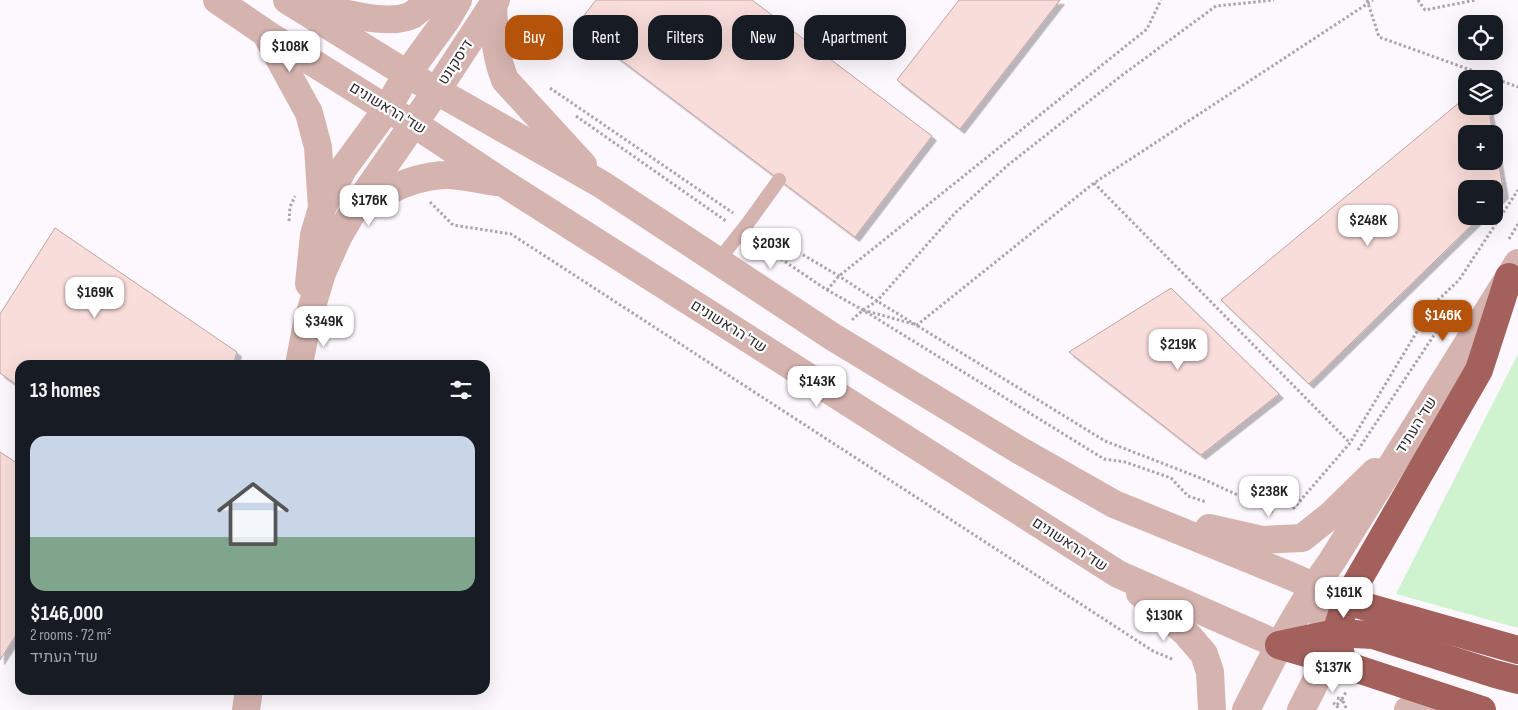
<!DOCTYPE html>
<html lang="en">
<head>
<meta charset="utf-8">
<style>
	:root { --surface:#171b24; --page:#242831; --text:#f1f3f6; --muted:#9ea1a6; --line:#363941; --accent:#b45309 }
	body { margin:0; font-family:"Sofia Sans Condensed",Heebo,sans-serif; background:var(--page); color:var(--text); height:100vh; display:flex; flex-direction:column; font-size:19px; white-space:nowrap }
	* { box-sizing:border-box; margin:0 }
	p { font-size:16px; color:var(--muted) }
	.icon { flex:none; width:28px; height:28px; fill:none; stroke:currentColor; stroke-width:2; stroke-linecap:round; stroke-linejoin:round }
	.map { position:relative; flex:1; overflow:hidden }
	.side { position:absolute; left:15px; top:360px; width:475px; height:335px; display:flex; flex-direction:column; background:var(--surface); border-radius:15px; box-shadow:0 5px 20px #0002 }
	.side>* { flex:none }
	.banner { position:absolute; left:505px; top:15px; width:475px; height:45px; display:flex; gap:10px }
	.buttons { position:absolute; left:1458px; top:15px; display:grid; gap:10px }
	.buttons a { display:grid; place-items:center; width:45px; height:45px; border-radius:10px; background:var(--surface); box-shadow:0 5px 20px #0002; font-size:25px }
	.price { position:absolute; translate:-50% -42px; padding:0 11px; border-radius:10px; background:#fff; color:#222; font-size:16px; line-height:32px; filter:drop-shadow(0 1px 2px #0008) }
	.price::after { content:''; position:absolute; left:50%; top:30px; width:15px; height:11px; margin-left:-8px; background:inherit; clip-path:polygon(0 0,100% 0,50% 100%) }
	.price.on { background:var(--accent); color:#fff }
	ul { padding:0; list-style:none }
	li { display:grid; align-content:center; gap:10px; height:265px; padding:0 15px }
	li+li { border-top:1px solid var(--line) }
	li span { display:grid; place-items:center; height:155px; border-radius:15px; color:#555 }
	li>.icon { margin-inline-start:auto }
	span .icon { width:90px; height:90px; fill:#fffc; stroke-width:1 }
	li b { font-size:21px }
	h2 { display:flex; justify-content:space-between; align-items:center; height:60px; padding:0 15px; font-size:21px }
	.pill { padding:0 18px; border-radius:15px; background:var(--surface); box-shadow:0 5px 20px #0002; font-size:18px; line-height:45px }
	.pill.on { background:var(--accent); color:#fff }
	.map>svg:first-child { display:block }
	.green { fill:#d0f3cf }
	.building { fill:#f9ddda; stroke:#bfa5a2; filter:url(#shadow) }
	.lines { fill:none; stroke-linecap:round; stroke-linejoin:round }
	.path { stroke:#aba5ac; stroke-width:3; stroke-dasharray:2.5 2.5; stroke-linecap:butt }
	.service { stroke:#d5b3af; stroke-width:14 }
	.minor { stroke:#d5b3af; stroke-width:28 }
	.motorway { stroke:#a4605b; stroke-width:28 }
	.labels { text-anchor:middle; stroke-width:4.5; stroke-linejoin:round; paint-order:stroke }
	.street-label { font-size:15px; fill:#2e282f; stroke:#fff }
</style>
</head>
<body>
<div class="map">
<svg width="1518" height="710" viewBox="0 0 1518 710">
	<defs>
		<filter id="shadow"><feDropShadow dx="4.5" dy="4.5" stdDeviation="0" flood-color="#0004"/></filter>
	</defs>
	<rect width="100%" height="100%" fill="#fdf7fe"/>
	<polygon class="green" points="1518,354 1518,628 1396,594"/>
	<g class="building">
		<polygon points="596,0 752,0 932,136 855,237 576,26"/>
		<polygon points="959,0 1060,0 960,129 897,80"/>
		<polygon points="1466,97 1466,106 1488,106 1493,134 1466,134 1466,161 1494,161 1494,138 1504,194 1494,204 1494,189 1466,189 1466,216 1481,216 1309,384 1221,300"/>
		<polygon points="55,228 237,352 233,365 20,365 20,387 0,373 0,314"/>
		<polygon points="1171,288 1279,394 1201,455 1069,352"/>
		<polygon points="0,452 20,465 20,629 0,660"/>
	</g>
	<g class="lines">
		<g class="path">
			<polyline points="1367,0 1379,37 1518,87"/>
			<polyline points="1418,0 1425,10 1476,0"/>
			<polyline points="550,88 733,213"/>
			<polyline points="576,116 726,221"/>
			<polyline points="1094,183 1350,443"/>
			<polyline points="430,202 453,225 511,234 1153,651 1174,660"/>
			<polyline points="289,221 290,207 295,196"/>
			<polyline points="764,232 839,276 877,301 1105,441 1203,479 1274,512"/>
			<polyline points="1509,239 1518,224"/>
			<polyline points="756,242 827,290 863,310 1104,459 1125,462 1171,478 1188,496 1206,502"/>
			<polyline points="827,290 839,276 1147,29 1161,0"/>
			<polyline points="863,310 877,301 955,213 1008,165 1121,76 1216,6 1274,0"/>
			<polyline points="852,320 863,310 917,325 1094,183 1373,0"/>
			<polyline points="1358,450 1440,326 1456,310"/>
			<polyline points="1293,509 1350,443 1433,305 1459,280 1518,190"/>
			<polyline points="1337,698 1342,699 1346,692"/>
			<polyline points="1333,703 1337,705 1338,710"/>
			<polyline points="1337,705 1342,699 1347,710"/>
		</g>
		<polyline class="service" points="718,261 748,223 779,180"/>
		<g class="minor">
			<polyline points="217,0 267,34 387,109 413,123 505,184 1118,574 1279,645"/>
			<polyline points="287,0 407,74 601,184 833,337 1019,450 1114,504 1293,577 1346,601"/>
			<path d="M 309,4 C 334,11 388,27 412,15 C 418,11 424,5 430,0"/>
			<path d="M 493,4 C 494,31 495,55 505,80 L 583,165"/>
			<polyline points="267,36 309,113 318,147 322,208"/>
			<path d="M 359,206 C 388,191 416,174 450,175 C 465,176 481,180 496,182"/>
			<polyline points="309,284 314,235 322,208 343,169 387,109 407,74 447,19 458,0"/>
			<polyline points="299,365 307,323 322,273 338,237 355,208 437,90 496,0"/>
			<polyline points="1209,528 1262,540 1302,538 1331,515 1375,472"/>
			<polyline points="1140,593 1186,633 1204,654 1210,672 1212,710"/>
			<polyline points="246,710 249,690"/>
			<path d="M 1246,710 C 1272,658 1298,608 1332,561 L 1518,263"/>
			<polyline points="1301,710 1327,659 1326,635 1314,586"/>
			<polyline points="1408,710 1420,708 1442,710"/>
		</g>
		<g class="motorway">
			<polyline points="1346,601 1518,650"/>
			<polyline points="1279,645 1336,633 1373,635 1495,674 1518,680"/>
			<polyline points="1282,646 1327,659 1482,710"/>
			<polyline points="1343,664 1336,633 1346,601 1479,370 1509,277"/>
		</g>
	</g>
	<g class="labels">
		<g class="street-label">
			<text transform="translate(455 62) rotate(-57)" y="5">דיסקונט</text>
			<text transform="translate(388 108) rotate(31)" y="5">שד' הראשונים</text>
			<text transform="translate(729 326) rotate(32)" y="5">שד' הראשונים</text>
			<text transform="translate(1416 425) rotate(-58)" y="5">שד' העתיד</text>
			<text transform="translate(1070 544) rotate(33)" y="5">שד' הראשונים</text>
		</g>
	</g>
</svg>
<div class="buttons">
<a><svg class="icon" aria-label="locate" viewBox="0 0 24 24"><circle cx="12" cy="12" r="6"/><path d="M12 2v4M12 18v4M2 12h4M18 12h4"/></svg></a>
<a><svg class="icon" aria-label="layers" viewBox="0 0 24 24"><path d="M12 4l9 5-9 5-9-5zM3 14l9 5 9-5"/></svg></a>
<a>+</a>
<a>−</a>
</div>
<b class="price" style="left:290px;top:73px">$108K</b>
<b class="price" style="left:369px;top:227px">$176K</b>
<b class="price" style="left:1368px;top:247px">$248K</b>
<b class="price" style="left:771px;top:270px">$203K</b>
<b class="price" style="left:95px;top:319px">$169K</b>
<b class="price on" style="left:1443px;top:342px">$146K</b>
<b class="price" style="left:324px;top:348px">$349K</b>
<b class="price" style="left:1178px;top:371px">$219K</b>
<b class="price" style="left:817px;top:408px">$143K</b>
<b class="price" style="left:1269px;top:518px">$238K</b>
<b class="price" style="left:1344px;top:619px">$161K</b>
<b class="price" style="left:1164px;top:642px">$130K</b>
<b class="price" style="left:1333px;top:694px">$137K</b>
<div class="banner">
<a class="pill on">Buy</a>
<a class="pill">Rent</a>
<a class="pill">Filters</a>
<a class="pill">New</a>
<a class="pill">Apartment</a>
</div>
<section class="side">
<h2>13 homes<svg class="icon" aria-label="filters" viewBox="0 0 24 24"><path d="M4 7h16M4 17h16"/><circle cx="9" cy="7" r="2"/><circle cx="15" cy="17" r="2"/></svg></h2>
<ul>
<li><span style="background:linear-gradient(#c9d6e8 65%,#7fa58c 0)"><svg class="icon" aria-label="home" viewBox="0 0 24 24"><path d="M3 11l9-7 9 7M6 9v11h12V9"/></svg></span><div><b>$146,000</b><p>2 rooms · 72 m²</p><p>שד' העתיד</p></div></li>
</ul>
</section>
</div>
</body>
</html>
